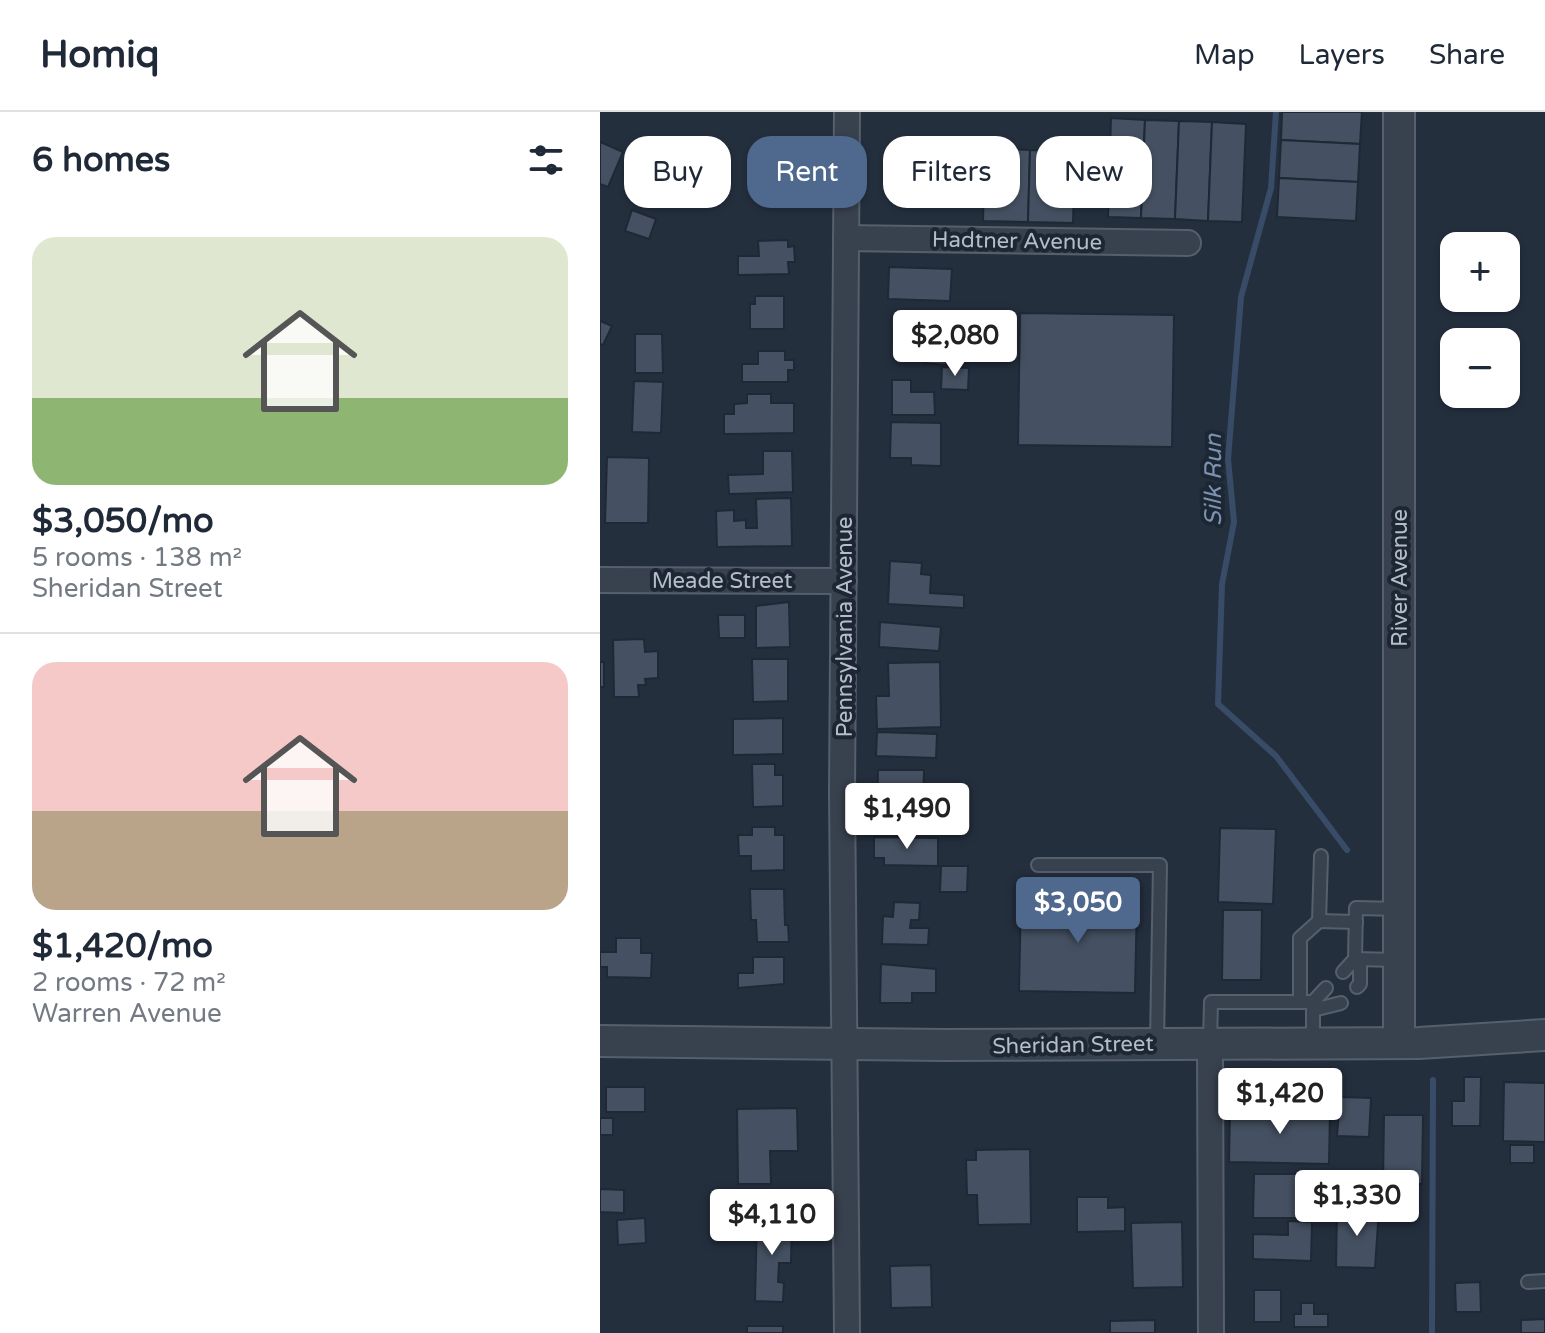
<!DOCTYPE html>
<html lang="en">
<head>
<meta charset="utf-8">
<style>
	:root { --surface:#fff; --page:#f2f2f3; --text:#1f2937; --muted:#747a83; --line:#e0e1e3; --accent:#4f688e }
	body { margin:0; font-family:"Varela Round",sans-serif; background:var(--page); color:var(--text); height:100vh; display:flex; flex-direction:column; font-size:30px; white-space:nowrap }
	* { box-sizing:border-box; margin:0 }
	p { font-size:26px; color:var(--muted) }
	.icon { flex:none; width:44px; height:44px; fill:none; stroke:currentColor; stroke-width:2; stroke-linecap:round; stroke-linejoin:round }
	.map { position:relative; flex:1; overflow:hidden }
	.sheet { display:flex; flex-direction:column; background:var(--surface); width:600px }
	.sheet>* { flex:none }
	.top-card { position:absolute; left:24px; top:24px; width:760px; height:72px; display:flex; gap:16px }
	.fabs { position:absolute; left:840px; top:120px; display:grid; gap:16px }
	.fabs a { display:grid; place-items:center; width:80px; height:80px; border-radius:16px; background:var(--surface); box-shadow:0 2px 6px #0004; font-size:40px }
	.price { position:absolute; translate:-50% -68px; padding:0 18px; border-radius:8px; background:#fff; color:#222; font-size:26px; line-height:52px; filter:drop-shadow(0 2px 4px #0008) }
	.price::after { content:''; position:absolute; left:50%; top:48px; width:24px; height:18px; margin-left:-12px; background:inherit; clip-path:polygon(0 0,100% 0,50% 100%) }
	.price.current { background:var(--accent); color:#fff }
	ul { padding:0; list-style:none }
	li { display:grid; align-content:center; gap:16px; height:424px; padding:0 32px }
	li+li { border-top:2px solid var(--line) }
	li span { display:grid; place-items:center; height:248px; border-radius:24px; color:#555 }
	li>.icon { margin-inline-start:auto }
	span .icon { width:144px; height:144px; fill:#fffc; stroke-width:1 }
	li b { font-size:34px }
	h2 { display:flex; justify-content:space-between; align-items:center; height:96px; padding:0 32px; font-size:34px }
	.pill { padding:0 28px; border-radius:24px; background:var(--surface); box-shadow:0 2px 6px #0004; font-size:28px; line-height:72px }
	.pill.current { background:var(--accent); color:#fff }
	header { display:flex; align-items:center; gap:48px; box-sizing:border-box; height:112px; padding:0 40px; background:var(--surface); border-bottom:2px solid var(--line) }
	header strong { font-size:38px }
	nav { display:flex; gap:44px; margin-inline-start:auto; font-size:28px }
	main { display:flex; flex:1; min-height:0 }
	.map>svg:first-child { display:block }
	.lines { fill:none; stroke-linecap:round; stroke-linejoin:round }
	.stream { stroke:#394c67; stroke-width:6 }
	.building { fill:#455162; stroke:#1f2835; stroke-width:2 }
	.service-casing { stroke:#565f6c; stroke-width:16 }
	.minor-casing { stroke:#565f6c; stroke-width:28 }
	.tertiary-casing { stroke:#565f6c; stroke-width:34 }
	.service { stroke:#38414e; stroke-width:12 }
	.minor { stroke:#38414e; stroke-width:24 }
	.tertiary { stroke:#38414e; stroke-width:30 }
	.labels { text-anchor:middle; stroke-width:8; stroke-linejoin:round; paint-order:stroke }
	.street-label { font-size:22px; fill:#b4bcc9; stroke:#1d2633 }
	.water-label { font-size:24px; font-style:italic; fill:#7c92b1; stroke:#1d2633 }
</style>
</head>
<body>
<header>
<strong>Homiq</strong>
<nav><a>Map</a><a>Layers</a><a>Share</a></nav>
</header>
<main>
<section class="sheet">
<h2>6 homes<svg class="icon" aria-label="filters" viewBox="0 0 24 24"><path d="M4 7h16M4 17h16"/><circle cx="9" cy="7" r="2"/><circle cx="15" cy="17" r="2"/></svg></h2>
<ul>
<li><span style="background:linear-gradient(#dfe7d0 65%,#8fb573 0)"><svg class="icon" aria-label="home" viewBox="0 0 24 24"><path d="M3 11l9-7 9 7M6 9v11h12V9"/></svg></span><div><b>$3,050/mo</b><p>5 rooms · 138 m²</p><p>Sheridan Street</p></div></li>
<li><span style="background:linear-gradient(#f6c9c9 60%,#b9a48a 0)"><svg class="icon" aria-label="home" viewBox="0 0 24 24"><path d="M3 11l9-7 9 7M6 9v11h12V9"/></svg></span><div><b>$1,420/mo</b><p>2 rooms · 72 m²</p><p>Warren Avenue</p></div></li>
</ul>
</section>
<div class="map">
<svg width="945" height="1221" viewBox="0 0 945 1221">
	<rect width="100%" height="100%" fill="#242f3e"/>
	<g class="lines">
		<g class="stream">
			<polyline points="676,0 671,76 641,185 628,347 634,410 622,472 618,592 676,644 747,738"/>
			<polyline points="832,1221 833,968"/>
		</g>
	</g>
	<g class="building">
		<polygon points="682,0 762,0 760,32 681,28"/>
		<polygon points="511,6 545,8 541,106 508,105"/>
		<polygon points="545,8 579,9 575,107 541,106"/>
		<polygon points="579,9 612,10 608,109 575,107"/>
		<polygon points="612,10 646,12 642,110 608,109"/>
		<polygon points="681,28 760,32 758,70 679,66"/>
		<polygon points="0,30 23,40 8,75 0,72"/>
		<polygon points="301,32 366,33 365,66 339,65 339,58 300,58"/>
		<polygon points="385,36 430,38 428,110 383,109"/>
		<polygon points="430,38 475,39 473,111 428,110"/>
		<polygon points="679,66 758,70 756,109 677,105"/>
		<polygon points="32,98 56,107 49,127 25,119"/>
		<polygon points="188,128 188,135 194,134 195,150 188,150 189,162 138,163 138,144 159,144 158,129"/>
		<polygon points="289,155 352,157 350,189 288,187"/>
		<polygon points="155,184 184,184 184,217 150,217 150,192 155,192"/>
		<polygon points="420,201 574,203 572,335 418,333"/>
		<rect x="293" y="203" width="25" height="35"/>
		<polygon points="0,209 12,214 3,233 0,232"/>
		<polygon points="35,222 62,222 63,261 35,261"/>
		<polygon points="325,234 347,236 346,253 324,251"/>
		<polygon points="158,239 185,239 185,248 194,248 194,258 188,258 188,270 142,270 142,252 158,252"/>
		<polygon points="342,255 369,256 368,278 341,277"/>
		<polygon points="292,268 311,268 311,280 334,280 335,303 292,303"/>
		<polygon points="34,269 63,270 61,321 32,320"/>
		<polygon points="147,282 171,282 171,291 194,291 194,321 124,322 124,302 134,302 134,292 147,291"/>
		<polygon points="291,310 341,311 341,354 311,353 311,346 290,346"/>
		<polygon points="163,339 192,339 193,380 129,382 128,363 163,362"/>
		<polygon points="7,345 49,346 48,411 5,411"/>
		<polygon points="191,386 192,434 117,435 116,399 134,398 134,409 146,408 146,416 157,416 156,387"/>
		<polygon points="290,449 322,451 321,462 331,463 330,481 364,483 364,496 288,492"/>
		<polygon points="189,490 190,535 156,536 156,494"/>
		<polygon points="118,503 145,503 145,526 119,526"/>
		<polygon points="280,510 341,515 339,539 279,535"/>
		<polygon points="44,527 45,540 58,539 58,566 45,567 46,573 38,573 39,585 14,585 13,528"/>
		<polygon points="152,547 188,547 188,589 153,590"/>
		<rect x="0" y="550" width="4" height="25"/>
		<polygon points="340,550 341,615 277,617 276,584 289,584 288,551"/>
		<polygon points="183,606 183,642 133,643 133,607"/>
		<polygon points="277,620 337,622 336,646 276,644"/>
		<polygon points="152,652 175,652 175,663 183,663 183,694 153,695"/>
		<polygon points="278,658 324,658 323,693 309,693 309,710 277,709"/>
		<polygon points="152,715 175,715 175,723 184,723 184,758 151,759 151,744 139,744 138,723 152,723"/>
		<polygon points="620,716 676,717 673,792 618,790"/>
		<polygon points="274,725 338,726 338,754 284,753 284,746 274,746"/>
		<polygon points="341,754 368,754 367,780 340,780"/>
		<polygon points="150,777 184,777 185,813 188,813 189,830 157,830 156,808 151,808"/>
		<polygon points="421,785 537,787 535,881 419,879"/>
		<polygon points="294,790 320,791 319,808 311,808 310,816 329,816 328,833 282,832 283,804 293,805"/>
		<polygon points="623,798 662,798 661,868 622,868"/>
		<polygon points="16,826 41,826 41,841 52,841 51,866 7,865 7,855 0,855 0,840 16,840"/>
		<polygon points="153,845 184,845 184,872 138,876 138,861 153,861"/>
		<polygon points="281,852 336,857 336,881 312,881 312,891 280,891"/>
		<polygon points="864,965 881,965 880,1014 852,1014 852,989 864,989"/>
		<polygon points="904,970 945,971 945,1030 903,1029"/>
		<rect x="6" y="975" width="39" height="25"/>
		<polygon points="740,985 771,986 769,1025 737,1024"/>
		<polygon points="197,996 198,1039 170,1039 171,1072 138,1072 137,997"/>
		<polygon points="630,997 730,999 729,1052 629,1050"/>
		<polygon points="784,1003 823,1003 822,1072 783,1071"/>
		<rect x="0" y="1006" width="13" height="17"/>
		<rect x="910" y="1033" width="24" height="18"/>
		<polygon points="430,1037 431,1112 378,1113 377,1083 367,1083 366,1048 376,1048 376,1038"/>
		<polygon points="654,1062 712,1062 712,1106 653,1106"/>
		<polygon points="0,1077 24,1078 24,1101 0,1100"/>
		<polygon points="477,1085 508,1085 508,1096 525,1095 525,1119 477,1120"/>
		<polygon points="737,1097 779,1097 775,1156 736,1155"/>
		<polygon points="45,1106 46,1131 18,1133 17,1108"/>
		<polygon points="157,1106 192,1107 191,1151 179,1151 178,1170 184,1171 183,1190 155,1189"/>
		<polygon points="688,1109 712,1110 711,1149 653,1147 653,1122 688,1123"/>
		<polygon points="582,1110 583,1175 533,1176 531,1111"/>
		<polygon points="331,1153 332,1195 291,1196 290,1154"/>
		<polygon points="880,1170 881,1200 856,1200 855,1171"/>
		<rect x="654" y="1178" width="27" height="32"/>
		<polygon points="701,1191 714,1191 714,1202 728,1202 728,1215 694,1215 694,1202 701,1202"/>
		<polygon points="945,1207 945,1221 921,1221 921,1208"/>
		<polygon points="555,1208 555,1221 510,1221 510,1209"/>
		<rect x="147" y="1214" width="36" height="7"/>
	</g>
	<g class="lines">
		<defs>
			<g id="service">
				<polyline points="438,753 560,753 557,931"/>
				<polyline points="719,809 756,810"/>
				<polyline points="798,848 755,847 756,796 799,797"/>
				<polyline points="743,860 755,847"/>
				<polyline points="757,875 760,872 760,847"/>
				<polyline points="700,890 700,826 719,809 721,744"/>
				<polyline points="713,890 726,876"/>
				<polyline points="713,898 741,891"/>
				<polyline points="610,931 611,890 713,890 713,931"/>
				<polyline points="928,1170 945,1169"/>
			</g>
			<g id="minor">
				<polyline points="247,0 242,680 247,1221"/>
				<polyline points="246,126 588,131"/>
				<polyline points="0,468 244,469"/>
				<polyline points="610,931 611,1221"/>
			</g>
			<g id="tertiary">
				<polyline points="0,929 344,933 819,931 945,923"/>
				<polyline points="799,931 799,0"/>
			</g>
		</defs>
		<use href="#service" class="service-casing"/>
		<use href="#minor" class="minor-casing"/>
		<use href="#tertiary" class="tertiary-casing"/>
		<use href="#service" class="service"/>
		<use href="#minor" class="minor"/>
		<use href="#tertiary" class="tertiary"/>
	</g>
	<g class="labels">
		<g class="street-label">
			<text transform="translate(417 128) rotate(1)" y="8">Hadtner Avenue</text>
			<text transform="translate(799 466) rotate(-90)" y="8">River Avenue</text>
			<text x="122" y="476">Meade Street</text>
			<text transform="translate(244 515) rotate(-90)" y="8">Pennsylvania Avenue</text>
			<text transform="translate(473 932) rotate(-1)" y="8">Sheridan Street</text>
		</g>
		<g class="water-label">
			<text transform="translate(613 368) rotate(-90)" y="8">Silk Run</text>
		</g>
	</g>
</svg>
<div class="fabs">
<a>+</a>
<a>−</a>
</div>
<b class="price" style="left:355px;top:266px">$2,080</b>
<b class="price" style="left:307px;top:739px">$1,490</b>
<b class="price current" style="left:478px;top:833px">$3,050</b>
<b class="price" style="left:680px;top:1024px">$1,420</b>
<b class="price" style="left:757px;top:1126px">$1,330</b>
<b class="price" style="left:172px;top:1145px">$4,110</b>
<div class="top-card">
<a class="pill">Buy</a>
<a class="pill current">Rent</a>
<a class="pill">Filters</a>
<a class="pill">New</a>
</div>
</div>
</main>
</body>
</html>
